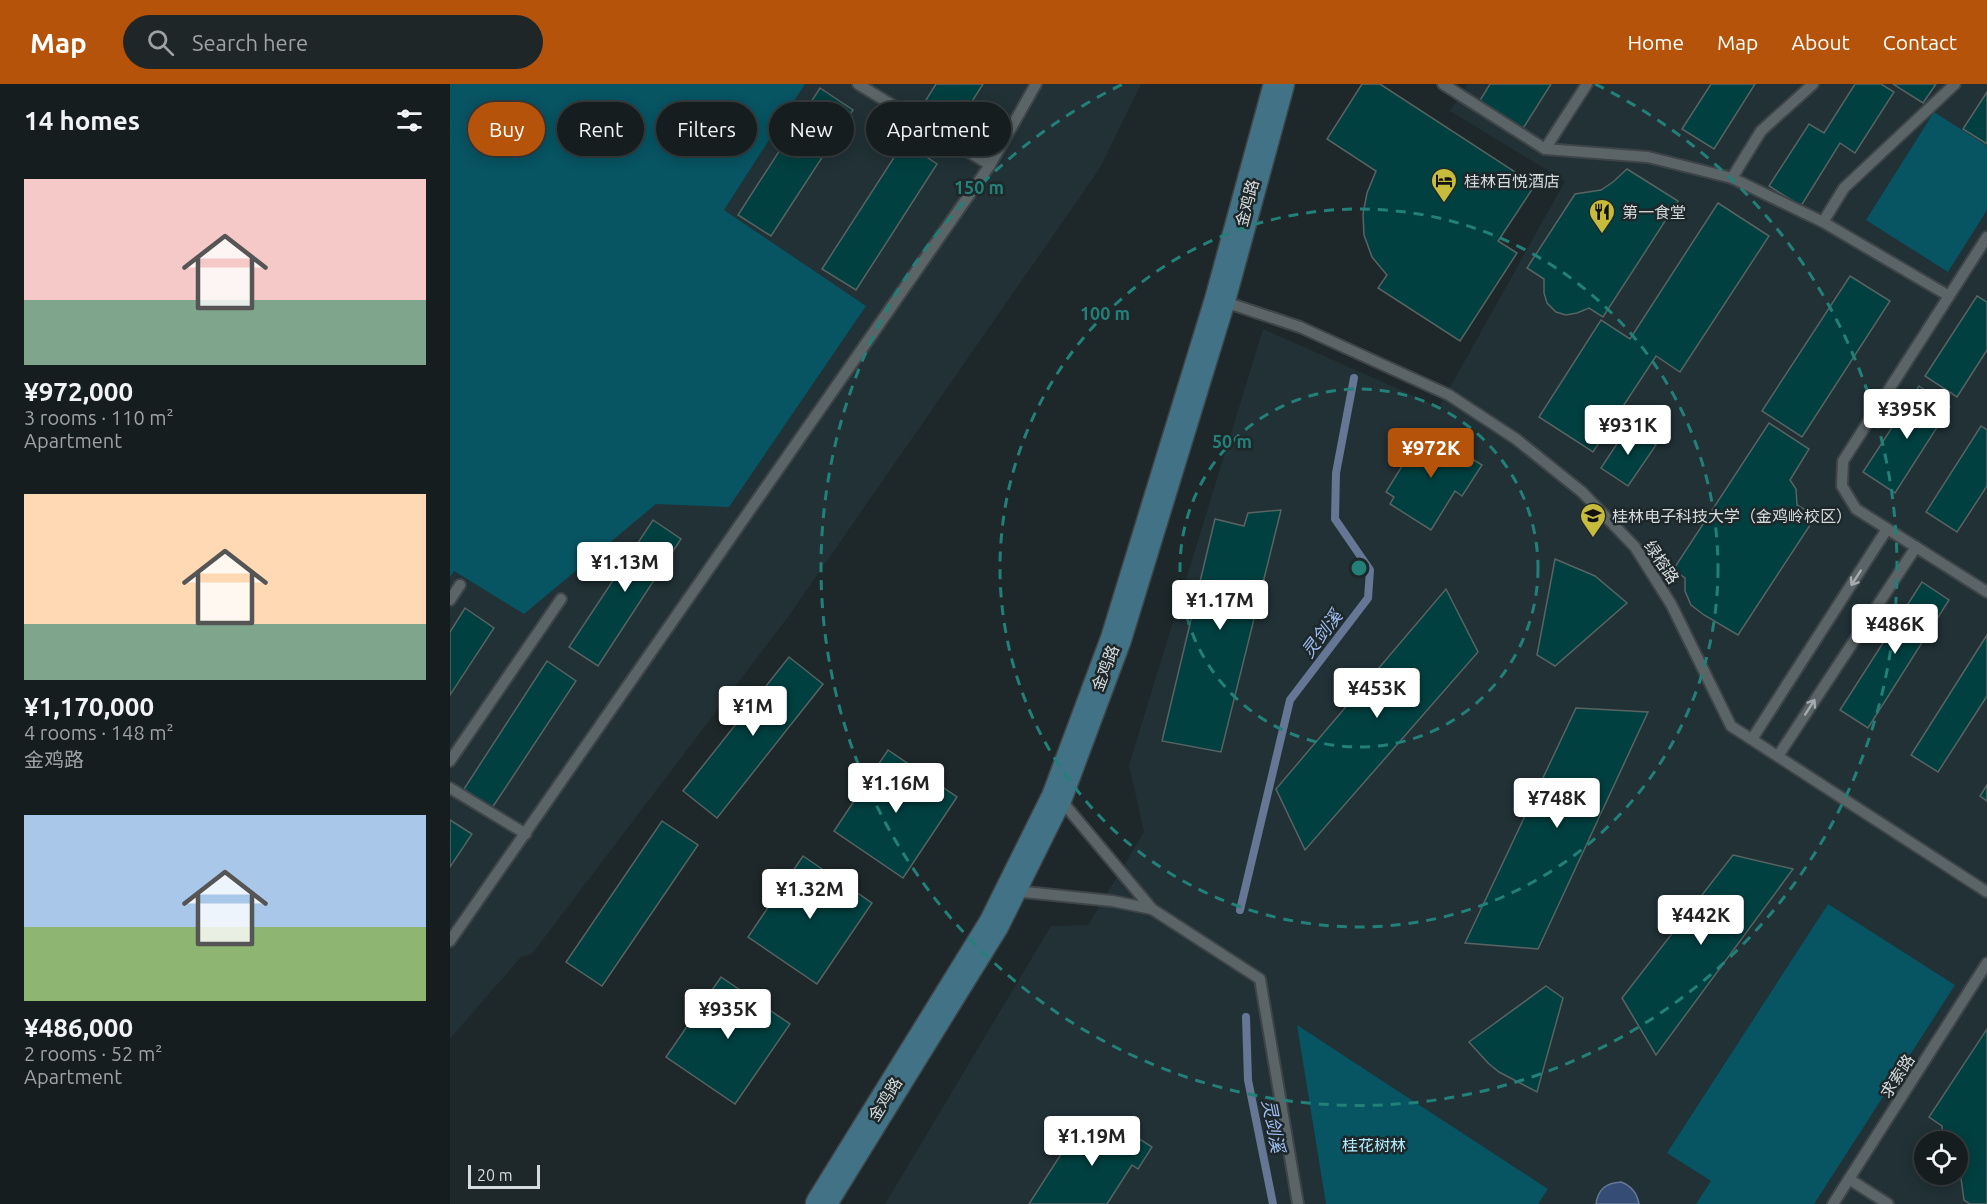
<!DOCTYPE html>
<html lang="en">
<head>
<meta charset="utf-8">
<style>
	:root { --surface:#161d1f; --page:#1f2628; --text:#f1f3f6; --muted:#9ea2a4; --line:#353b3d; --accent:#b45309 }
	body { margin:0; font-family:Ubuntu,"Noto Sans SC",sans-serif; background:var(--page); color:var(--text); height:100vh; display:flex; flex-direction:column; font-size:22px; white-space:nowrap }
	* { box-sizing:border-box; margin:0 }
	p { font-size:20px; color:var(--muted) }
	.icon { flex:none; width:33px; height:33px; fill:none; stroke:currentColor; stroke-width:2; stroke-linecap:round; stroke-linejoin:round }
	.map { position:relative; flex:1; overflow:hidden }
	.details { display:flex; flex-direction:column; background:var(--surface); width:450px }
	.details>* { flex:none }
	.top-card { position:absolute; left:18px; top:18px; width:570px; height:54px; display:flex; gap:12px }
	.tools { position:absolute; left:1464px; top:1047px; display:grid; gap:12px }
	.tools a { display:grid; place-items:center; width:54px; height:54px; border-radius:50%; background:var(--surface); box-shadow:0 3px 15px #0003,0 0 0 2px var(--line); font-size:30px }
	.scale { position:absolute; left:18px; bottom:15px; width:72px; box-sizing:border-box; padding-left:6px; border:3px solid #d6dcde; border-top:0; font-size:16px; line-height:21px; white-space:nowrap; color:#d6dcde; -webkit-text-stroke:4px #1e2729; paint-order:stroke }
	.price { position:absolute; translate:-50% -51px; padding:0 14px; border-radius:6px; background:#fff; color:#222; font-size:20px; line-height:39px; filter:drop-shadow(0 2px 3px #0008) }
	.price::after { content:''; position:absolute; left:50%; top:36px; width:18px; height:14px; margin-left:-9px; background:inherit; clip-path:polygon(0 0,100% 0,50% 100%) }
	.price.selected { background:var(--accent); color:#fff }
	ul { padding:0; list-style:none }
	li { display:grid; align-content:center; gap:12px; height:318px; padding:0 24px }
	li span { display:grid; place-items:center; height:186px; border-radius:0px; color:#555 }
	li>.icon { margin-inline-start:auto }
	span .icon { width:108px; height:108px; fill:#fffc; stroke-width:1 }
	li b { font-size:26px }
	h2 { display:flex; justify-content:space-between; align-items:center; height:72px; padding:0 24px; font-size:26px }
	.chip { padding:0 21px; border-radius:27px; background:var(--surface); box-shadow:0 3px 15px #0003,0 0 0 2px var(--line); font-size:21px; line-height:54px }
	.chip.selected { background:var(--accent); color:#fff }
	header { display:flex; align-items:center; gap:36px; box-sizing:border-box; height:84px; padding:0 30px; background:var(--accent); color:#fff }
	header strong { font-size:28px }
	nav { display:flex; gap:33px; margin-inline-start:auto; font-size:21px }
	.search { width:420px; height:54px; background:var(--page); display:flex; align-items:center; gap:15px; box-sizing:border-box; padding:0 21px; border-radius:33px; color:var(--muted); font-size:22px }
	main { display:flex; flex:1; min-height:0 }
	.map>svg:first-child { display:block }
	.built { fill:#213136; fill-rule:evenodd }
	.green { fill:#075463 }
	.water { fill:#354c74; stroke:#657794; stroke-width:1.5 }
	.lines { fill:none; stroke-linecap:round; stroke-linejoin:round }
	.stream { stroke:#657794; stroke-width:8 }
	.building { fill:#004040; stroke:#586362; stroke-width:1.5 }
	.service-casing { stroke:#3e4447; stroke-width:14 }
	.secondary-casing { stroke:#3e4447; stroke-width:33 }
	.service { stroke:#5b6567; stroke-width:10 }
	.secondary { stroke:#427286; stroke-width:30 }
	.oneway { stroke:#a5acae }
	.ring { fill:none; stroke:#238079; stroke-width:3; stroke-dasharray:10 8 }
	.labels { text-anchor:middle; stroke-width:5; stroke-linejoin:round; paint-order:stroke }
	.poi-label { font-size:16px; fill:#d6dcde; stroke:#1e2729; text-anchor:start }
	.street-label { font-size:16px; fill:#d6dcde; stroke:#1e2729 }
	.park-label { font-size:16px; fill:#b3ecfc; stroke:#1e2729 }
	.water-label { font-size:18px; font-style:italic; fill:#a0c0f5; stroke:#1e2729 }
	.centre { fill:#238079; stroke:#1e2729; stroke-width:3 }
	.ring-label { font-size:18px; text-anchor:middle; font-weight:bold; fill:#238079; stroke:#1e2729; stroke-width:5; stroke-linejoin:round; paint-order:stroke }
</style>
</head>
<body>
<header>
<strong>Map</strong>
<div class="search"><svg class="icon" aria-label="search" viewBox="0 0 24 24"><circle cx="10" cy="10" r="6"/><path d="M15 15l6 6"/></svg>Search here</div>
<nav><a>Home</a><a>Map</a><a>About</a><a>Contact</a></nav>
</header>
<main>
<section class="details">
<h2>14 homes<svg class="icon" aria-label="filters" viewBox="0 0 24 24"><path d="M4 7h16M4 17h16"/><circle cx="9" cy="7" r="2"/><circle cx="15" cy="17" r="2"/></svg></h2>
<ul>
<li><span style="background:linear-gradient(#f6c9c9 65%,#7fa58c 0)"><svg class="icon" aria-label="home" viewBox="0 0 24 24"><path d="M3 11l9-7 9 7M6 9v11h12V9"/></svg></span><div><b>¥972,000</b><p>3 rooms · 110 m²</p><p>Apartment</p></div></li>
<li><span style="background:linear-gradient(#ffd9b3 70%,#7fa58c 0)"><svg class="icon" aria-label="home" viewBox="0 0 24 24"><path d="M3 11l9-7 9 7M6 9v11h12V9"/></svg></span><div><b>¥1,170,000</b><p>4 rooms · 148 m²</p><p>金鸡路</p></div></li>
<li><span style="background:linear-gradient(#a9c7e8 60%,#8fb573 0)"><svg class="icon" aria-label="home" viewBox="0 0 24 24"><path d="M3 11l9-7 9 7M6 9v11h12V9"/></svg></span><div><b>¥486,000</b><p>2 rooms · 52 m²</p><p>Apartment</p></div></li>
</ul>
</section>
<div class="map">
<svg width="1537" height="1120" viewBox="0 0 1537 1120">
	<rect width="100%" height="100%" fill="#1e2729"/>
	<g class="built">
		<polygon points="0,0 691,0 650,84 338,533 82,870 71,873 0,955"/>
		<path d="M 1018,0 L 1537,0 L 1537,1120 L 435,1120 L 601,842 L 638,841 L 694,748 L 679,681 L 813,245 L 989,323 L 1115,97 L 1000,27 ZM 1474,1058 L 1508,1058 L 1508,1090 L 1474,1090 Z"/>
	</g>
	<g class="green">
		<polygon points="0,0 355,0 274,126 416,222 279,423 206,420 74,530 4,487 0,493"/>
		<polygon points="1484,28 1537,62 1537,126 1498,188 1416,136"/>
		<polygon points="1378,820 1505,901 1364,1120 1246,1120 1261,1097 1217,1069"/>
		<polygon points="847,941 1098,1105 1088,1120 876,1120"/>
	</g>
	<path class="water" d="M 1171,1098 C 1182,1102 1187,1109 1189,1120 L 1146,1120 C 1148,1105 1156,1099 1171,1098 Z"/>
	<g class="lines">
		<g class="stream">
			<polyline points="790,826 840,616 918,514 920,486 885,435 886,389 904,294"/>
			<polyline points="796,933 798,996 823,1120"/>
		</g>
	</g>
	<g class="building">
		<polygon points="486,0 533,0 509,38 476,16"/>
		<polygon points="912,0 930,0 1085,101 1048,157 1067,169 1010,257 928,204 937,191 922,173 914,151 913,130 917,109 926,87 877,55"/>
		<polygon points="1040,0 1101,0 1072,46 1029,18"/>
		<polygon points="1261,0 1305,0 1264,65 1232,45"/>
		<polygon points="1405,0 1431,0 1444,8 1405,69 1390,59 1351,122 1319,102 1359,40 1374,49"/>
		<polygon points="1443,0 1486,0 1473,19"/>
		<polygon points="370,4 403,26 321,152 288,131"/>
		<polygon points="1537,8 1537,60 1513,45"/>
		<polygon points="454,58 487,80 406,206 372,185"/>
		<polygon points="1177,85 1228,117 1153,233 1139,224 1127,229 1116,231 1106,228 1097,219 1094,209 1094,195 1077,184 1125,110 1151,106 1163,98"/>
		<polygon points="1268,119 1319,152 1230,288 1206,272 1143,368 1089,333 1151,236 1180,255"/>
		<polygon points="1400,192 1440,217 1352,353 1312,327"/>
		<polygon points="1527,212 1537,218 1537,266 1507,313 1475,292"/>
		<polygon points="1469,302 1500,323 1445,409 1413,388"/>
		<polygon points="1319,339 1359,365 1340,396 1346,405 1347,421 1366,432 1288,551 1254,531 1241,521 1235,507 1235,494 1223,486"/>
		<polygon points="1531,342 1537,346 1537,402 1507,448 1476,428"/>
		<polygon points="1178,343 1206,361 1178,402 1151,384"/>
		<polygon points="975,345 1032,381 1012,412 1005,407 981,446 940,420 944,413 936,408"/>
		<polygon points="831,426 771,668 712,657 765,435 794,442 798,429"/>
		<polygon points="203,436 231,455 148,582 119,563"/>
		<polygon points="1105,475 1145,492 1177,519 1105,582 1087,571"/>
		<polygon points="1472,498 1499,516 1418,644 1390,626"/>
		<polygon points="996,505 1028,568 855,766 826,705"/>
		<polygon points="15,524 44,544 0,611 0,548"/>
		<polygon points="1537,551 1537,612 1488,688 1461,671"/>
		<polygon points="339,573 373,600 267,734 233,707"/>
		<polygon points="97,577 126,597 42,724 14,705"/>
		<polygon points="1126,624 1198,628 1088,865 1015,859"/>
		<polygon points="438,666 507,713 453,794 384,747"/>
		<polygon points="1537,701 1537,717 1530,712"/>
		<polygon points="0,736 22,750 0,783"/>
		<polygon points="212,737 248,761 152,902 116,878"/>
		<polygon points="1283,771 1343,785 1206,971 1172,914"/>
		<polygon points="353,772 422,819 367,900 298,853"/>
		<polygon points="271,893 340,940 285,1020 216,973"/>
		<polygon points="1096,902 1113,914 1087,1008 1049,988 1038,979 1019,958"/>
		<polygon points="1537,945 1537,1120 1520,1120 1514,1116 1510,1087 1508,1085 1508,1058 1493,1058 1492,1042 1479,1033"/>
		<polygon points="633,1036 657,1052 666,1040 702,1063 688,1085 682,1081 657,1120 579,1120"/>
	</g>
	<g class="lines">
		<defs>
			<g id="service">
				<polyline points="408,0 540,81"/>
				<polyline points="993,0 1095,65 1198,73 1282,94 1373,138 1499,212"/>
				<polyline points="1095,65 1137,0"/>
				<polyline points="1282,94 1311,47 1363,0"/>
				<polyline points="1373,138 1394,104 1505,0"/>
				<polyline points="1537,153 1393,377 1392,402 1406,425 1537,508"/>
				<polyline points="772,217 850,243 999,311 1066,355 1132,408 1185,463 1221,520 1281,642 1537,808"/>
				<polyline points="0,516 10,501"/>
				<polyline points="1302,655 1437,445"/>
				<polyline points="1328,672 1466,463"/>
				<polyline points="0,677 111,515"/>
				<polyline points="0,704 76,750"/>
				<polyline points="610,715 702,825 810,895 848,1120"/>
				<polyline points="565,807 662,817 702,825"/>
				<polyline points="0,857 540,81 586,0"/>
				<polyline points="1399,1095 1438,1120"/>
				<polyline points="1383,1120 1537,879"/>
			</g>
			<polyline id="secondary" points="371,1120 544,840 607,713 666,555 770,216 829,0"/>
		</defs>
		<use href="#service" class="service-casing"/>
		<use href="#secondary" class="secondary-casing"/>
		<use href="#service" class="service"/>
		<use href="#secondary" class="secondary"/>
	</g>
	<defs><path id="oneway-shaft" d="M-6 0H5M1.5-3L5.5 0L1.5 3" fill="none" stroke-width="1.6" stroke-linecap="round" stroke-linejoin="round" transform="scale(1.5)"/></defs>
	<g class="oneway">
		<use href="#oneway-shaft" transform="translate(1406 494) rotate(123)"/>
		<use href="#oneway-shaft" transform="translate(1360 623) rotate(-57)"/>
	</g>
	<g class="ring">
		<circle cx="909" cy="484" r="179"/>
		<circle cx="909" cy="484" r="359"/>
		<path d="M1145 0A538 538 0 1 1 673 0"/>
	</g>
	<defs>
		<symbol id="hotel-pin" viewBox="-11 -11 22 30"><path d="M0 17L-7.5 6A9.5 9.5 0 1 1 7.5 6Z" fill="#c7bb3b" stroke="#1e2729"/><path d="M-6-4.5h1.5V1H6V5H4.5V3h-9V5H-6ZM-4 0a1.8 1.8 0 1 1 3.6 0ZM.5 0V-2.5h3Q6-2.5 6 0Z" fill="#111"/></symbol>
		<symbol id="restaurant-pin" viewBox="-11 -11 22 30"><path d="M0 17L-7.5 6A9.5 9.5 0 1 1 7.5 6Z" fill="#c7bb3b" stroke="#1e2729"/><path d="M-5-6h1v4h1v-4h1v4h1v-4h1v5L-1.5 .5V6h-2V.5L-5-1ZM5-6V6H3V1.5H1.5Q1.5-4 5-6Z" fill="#111"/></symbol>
		<symbol id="university-pin" viewBox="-11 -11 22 30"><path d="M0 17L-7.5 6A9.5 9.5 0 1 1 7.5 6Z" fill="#c7bb3b" stroke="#1e2729"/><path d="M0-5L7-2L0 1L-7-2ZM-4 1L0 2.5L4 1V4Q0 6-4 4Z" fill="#111"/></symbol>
	</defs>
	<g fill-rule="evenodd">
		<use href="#hotel-pin" x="979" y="82" width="30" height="40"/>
		<use href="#restaurant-pin" x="1137" y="113" width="30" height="40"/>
		<use href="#university-pin" x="1128" y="417" width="30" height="40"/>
	</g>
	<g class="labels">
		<g class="poi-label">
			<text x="1014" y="103">桂林百悦酒店</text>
			<text x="1172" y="134">第一食堂</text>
			<text x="1162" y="438">桂林电子科技大学（金鸡岭校区）</text>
		</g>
		<g class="street-label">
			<text transform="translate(797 119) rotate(-75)" y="6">金鸡路</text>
			<text transform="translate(1212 478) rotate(56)" y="6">绿榕路</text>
			<text transform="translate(655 584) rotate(-69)" y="6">金鸡路</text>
			<text transform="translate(1447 992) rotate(-57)" y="6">求索路</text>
			<text transform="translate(435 1015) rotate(-58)" y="6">金鸡路</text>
		</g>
		<g class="park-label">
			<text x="924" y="1067">桂花树林</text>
		</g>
		<g class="water-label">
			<text transform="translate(872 550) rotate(-53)" y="6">灵剑溪</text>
			<text transform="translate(823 1042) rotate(79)" y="6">灵剑溪</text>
		</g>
	</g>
	<circle cx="909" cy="484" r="9" class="centre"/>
	<g class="ring-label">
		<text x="529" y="110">150 m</text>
		<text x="655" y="236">100 m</text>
		<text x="782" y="364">50 m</text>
	</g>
</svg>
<div class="tools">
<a><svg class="icon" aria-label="locate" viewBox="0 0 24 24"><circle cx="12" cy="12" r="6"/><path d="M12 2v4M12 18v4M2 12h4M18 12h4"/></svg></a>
</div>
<div class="scale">20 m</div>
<b class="price" style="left:1457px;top:356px">¥395K</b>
<b class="price" style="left:1178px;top:372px">¥931K</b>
<b class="price selected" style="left:981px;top:395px">¥972K</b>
<b class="price" style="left:175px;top:509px">¥1.13M</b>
<b class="price" style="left:770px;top:547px">¥1.17M</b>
<b class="price" style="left:1445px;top:571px">¥486K</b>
<b class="price" style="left:927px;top:635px">¥453K</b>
<b class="price" style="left:303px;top:653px">¥1M</b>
<b class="price" style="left:446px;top:730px">¥1.16M</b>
<b class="price" style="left:1107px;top:745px">¥748K</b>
<b class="price" style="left:360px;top:836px">¥1.32M</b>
<b class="price" style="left:1251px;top:862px">¥442K</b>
<b class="price" style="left:278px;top:956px">¥935K</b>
<b class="price" style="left:642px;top:1083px">¥1.19M</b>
<div class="top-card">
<a class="chip selected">Buy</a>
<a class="chip">Rent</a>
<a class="chip">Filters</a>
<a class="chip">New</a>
<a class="chip">Apartment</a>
</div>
</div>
</main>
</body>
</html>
